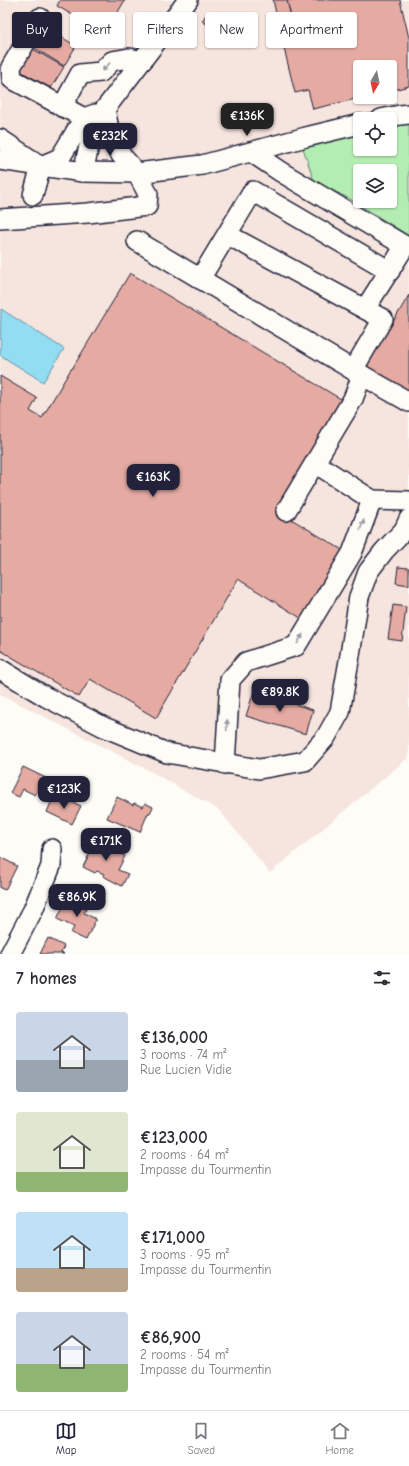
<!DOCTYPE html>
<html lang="en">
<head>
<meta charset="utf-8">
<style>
	:root { --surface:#fff; --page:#f2f2f3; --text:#2b2b33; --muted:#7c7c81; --line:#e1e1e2; --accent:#22223b }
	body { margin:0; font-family:"Comic Neue",sans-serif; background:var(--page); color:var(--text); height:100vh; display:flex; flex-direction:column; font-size:15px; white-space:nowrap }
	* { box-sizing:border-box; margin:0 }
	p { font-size:13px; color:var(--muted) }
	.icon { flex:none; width:22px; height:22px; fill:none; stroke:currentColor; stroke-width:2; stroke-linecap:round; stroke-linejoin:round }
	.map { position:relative; height:954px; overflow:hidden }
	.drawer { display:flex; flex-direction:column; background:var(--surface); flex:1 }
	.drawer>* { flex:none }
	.hud { position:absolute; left:12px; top:12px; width:385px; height:36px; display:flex; gap:8px }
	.needle { width:26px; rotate:189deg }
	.controls { position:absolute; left:353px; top:60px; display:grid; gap:8px }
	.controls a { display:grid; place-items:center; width:44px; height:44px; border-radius:4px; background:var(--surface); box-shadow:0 1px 3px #0004; font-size:20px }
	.price { position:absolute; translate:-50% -34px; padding:0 9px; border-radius:8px; background:var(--accent); color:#fff; font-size:13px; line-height:26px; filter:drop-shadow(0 1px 2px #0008) }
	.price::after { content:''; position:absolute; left:50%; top:24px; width:12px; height:9px; margin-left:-6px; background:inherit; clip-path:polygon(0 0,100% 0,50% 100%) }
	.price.on { background:#222; color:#fff }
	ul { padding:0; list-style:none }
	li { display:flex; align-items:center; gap:12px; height:100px; padding:0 16px }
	li span { display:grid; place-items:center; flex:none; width:112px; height:80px; border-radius:4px; color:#555 }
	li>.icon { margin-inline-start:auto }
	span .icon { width:48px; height:48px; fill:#fffc; stroke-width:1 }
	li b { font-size:17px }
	h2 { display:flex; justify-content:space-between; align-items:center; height:48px; padding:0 16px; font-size:17px }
	.chip { padding:0 14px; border-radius:4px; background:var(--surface); box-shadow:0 1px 3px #0004; font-size:14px; line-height:36px }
	.chip.on { background:var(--accent); color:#fff }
	.tab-bar { display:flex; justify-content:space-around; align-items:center; height:56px; border-top:1px solid var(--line); background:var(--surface); font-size:11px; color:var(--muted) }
	.tab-bar a { display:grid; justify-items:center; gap:2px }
	.tab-bar .on { color:var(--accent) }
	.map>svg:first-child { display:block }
	.built { fill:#f6e4de; fill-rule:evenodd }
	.green { fill:#b3edb2; stroke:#6a8876; fill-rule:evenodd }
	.water { fill:#92ddf2; stroke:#6592a9 }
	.building { fill:#e5aba2; stroke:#22223b }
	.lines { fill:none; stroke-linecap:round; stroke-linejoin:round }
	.minor-casing { stroke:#22223b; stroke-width:22 }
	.minor { stroke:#fdfcf7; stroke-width:19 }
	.oneway { fill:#9a9aa2 }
</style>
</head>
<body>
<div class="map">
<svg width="409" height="954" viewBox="0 0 409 954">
	<rect width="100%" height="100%" fill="#fdfcf7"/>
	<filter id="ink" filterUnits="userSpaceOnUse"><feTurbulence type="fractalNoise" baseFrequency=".025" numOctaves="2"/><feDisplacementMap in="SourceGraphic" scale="8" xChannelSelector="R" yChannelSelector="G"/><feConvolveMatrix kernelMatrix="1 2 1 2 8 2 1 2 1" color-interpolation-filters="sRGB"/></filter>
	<g filter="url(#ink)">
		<path class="built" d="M 0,0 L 409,0 L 409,107 L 332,120 L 314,181 L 352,200 L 409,236 L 409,757 L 270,873 L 219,810 L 148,770 L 0,694 ZM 360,67 L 390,67 L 390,97 L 360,97 Z"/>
		<path class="green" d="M 409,107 L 409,236 L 352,200 L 314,181 L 297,130 L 332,120 ZM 360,119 L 390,119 L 390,149 L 360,149 ZM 360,171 L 390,171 L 390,201 L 360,201 Z"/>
		<polygon class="water" points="1,309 64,349 43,382 0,355"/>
		<g class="building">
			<polygon points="60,0 125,0 105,34 57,6"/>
			<polygon points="273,0 287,0 297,41 283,44"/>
			<polygon points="287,0 400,0 409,38 409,86 390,91 390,67 360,67 360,97 364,97 313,109 308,90 295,93 283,44 297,41"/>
			<polygon points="206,15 210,18 206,24 202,21"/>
			<polygon points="45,27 76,46 64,66 33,47"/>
			<polygon points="31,48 64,67 51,88 18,70"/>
			<polygon points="130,273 344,401 278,511 344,551 304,620 238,579 156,718 90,679 79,697 0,650 0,376 37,398 30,411 42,418 71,369 72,369"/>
			<polygon points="409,295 409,396 365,369"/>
			<polygon points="398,567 409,568 409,585 396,583"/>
			<polygon points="393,605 406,607 402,641 388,639"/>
			<polygon points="254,691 313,710 306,734 246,716"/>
			<polygon points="23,767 48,779 45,787 40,785 35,795 23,789 19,797 10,793"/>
			<polygon points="117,797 133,805 134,803 143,807 145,803 153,807 150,813 148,813 140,832 107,818"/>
			<polygon points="53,798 60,801 62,798 81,806 72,824 47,812"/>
			<polygon points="99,840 111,845 109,848 125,856 118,870 128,874 122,886 103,876 104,874 97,871 95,873 83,867 95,842"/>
			<polygon points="0,857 17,866 5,890 0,888"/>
			<polygon points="68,896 88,905 84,913 96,919 86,940 71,933 74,927 57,919"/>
			<polygon points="48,938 64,946 61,953 64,954 40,954"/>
		</g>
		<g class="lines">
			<defs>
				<g id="minor">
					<polyline points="40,18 11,67 12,79 84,118"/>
					<polyline points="62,107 80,74 101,72 112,61 129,58 142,61"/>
					<polyline points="381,119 400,115 409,114"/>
					<polyline points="0,139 36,163"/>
					<polyline points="251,152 281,172 405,246 365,309"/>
					<polyline points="0,160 83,172 137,173 202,165 306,137 360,124"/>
					<polyline points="41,166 60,158 84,118 95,114"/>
					<polyline points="83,172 90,142 105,109 188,0"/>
					<polyline points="33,195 41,166"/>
					<polyline points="0,219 88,213 147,206 148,194 137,173 121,155 110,134 105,109"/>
					<polyline points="228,235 383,319 353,370"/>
					<polyline points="137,241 353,370 409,402"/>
					<polyline points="200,279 253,191 390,271"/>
					<polyline points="315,463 372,500"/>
					<polyline points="286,511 353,399 362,375"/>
					<polyline points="0,669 46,697 104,727 167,753 259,769 305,761 326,737 340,712 350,655 359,597 368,572 384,551 404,530 409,519"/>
					<polyline points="225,764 230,680 246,662 296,646 352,553 372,500 409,501"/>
					<polyline points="10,954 33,910 51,866 52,849"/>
				</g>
			</defs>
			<use href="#minor" class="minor-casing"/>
			<use href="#minor" class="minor"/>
		</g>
		<defs><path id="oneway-solid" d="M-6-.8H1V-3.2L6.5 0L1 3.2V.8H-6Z"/></defs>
		<g class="oneway">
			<use href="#oneway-solid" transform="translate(106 67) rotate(133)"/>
			<use href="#oneway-solid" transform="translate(362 525) rotate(-70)"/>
			<use href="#oneway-solid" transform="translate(300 639) rotate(-59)"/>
			<use href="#oneway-solid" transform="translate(227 725) rotate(-87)"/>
		</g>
	</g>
</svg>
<div class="controls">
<a><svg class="needle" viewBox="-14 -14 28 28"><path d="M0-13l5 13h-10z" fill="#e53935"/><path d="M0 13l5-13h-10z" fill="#7c7c81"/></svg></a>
<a><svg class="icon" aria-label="locate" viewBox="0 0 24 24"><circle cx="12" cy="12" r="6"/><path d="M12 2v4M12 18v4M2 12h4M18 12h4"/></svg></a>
<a><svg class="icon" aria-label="layers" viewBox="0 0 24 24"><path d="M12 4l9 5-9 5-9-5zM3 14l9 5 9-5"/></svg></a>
</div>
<b class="price on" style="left:247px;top:137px">€136K</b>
<b class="price" style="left:110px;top:157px">€232K</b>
<b class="price" style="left:153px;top:498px">€163K</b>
<b class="price" style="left:280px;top:713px">€89.8K</b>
<b class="price" style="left:64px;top:810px">€123K</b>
<b class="price" style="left:106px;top:862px">€171K</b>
<b class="price" style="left:77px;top:918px">€86.9K</b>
<div class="hud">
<a class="chip on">Buy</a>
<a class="chip">Rent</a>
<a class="chip">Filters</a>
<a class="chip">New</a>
<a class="chip">Apartment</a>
</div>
</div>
<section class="drawer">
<h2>7 homes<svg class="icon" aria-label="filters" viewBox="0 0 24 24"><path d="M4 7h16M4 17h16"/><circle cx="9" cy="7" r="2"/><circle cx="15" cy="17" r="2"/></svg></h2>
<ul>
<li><span style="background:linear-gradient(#c9d6e8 60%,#9aa5b1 0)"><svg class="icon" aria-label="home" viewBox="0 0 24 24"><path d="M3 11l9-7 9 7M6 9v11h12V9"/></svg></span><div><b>€136,000</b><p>3 rooms · 74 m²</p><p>Rue Lucien Vidie</p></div></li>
<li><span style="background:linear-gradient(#dfe7d0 75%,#8fb573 0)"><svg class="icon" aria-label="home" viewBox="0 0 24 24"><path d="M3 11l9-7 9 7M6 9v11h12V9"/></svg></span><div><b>€123,000</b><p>2 rooms · 64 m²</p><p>Impasse du Tourmentin</p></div></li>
<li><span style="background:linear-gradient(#bfe0f5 70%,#b9a48a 0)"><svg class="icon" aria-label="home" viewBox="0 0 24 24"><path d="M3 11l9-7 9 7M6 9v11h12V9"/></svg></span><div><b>€171,000</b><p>3 rooms · 95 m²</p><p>Impasse du Tourmentin</p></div></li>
<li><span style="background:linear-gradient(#c9d6e8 65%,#8fb573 0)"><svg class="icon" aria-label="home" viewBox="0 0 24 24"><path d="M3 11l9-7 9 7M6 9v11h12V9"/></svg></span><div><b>€86,900</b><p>2 rooms · 54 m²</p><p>Impasse du Tourmentin</p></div></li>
</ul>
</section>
<nav class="tab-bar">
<a class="on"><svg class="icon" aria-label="map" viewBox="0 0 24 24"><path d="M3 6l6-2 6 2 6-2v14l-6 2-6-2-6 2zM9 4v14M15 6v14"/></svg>Map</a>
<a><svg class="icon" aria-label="saved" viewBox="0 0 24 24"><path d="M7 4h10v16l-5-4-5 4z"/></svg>Saved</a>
<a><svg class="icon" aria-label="home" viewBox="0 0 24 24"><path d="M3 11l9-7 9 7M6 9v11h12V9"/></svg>Home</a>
</nav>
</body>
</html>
